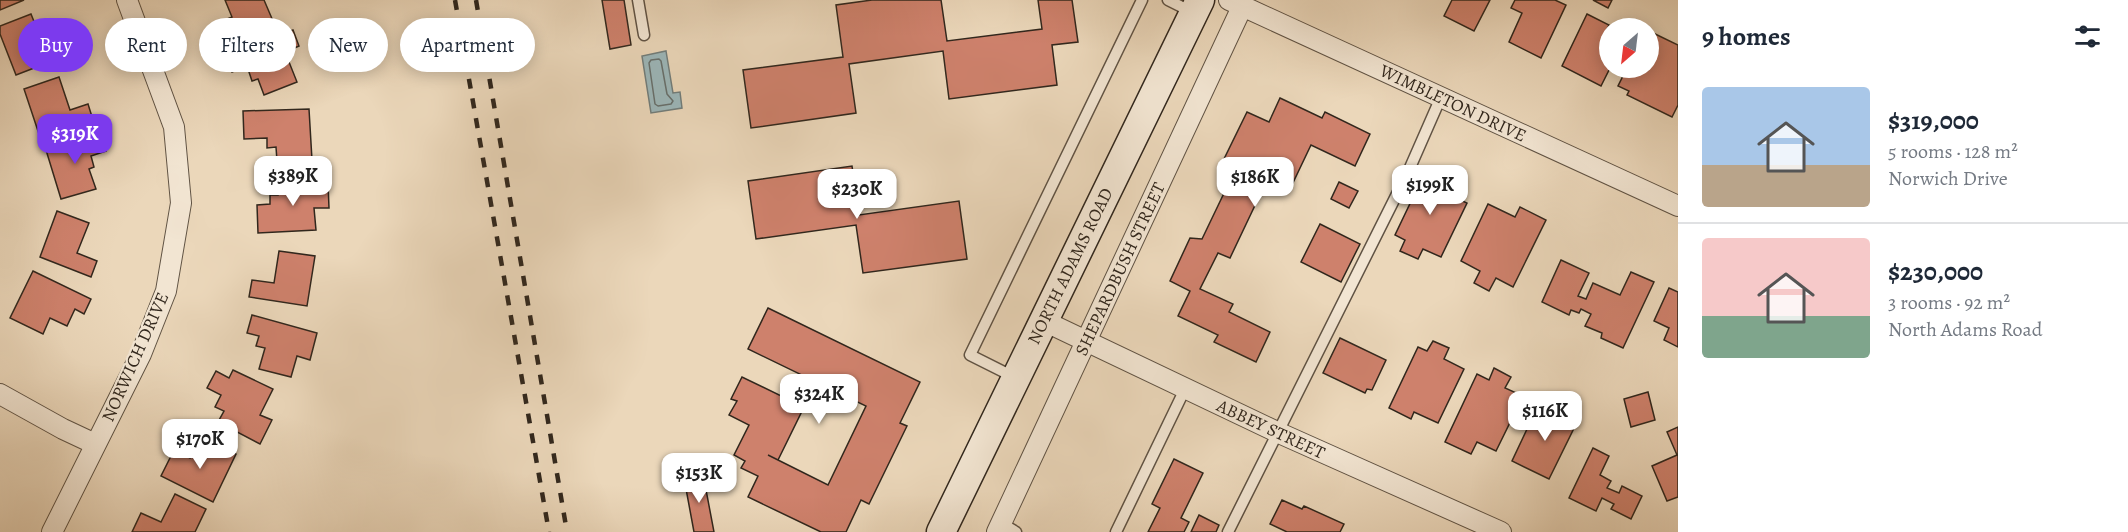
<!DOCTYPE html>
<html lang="en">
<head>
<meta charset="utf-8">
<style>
	:root { --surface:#fff; --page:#f2f2f3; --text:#1f2937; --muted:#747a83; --line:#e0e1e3; --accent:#7c3aed }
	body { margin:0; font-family:Alegreya,serif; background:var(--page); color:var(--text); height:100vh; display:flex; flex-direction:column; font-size:22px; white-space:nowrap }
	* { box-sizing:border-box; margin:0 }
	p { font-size:20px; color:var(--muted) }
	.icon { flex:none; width:33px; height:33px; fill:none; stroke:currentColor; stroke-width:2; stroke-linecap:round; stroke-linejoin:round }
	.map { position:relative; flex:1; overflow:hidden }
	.details { display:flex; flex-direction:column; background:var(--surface); width:450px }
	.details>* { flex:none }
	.hud { position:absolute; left:18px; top:18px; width:570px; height:54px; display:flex; gap:12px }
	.needle { width:39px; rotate:208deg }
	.controls { position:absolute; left:1599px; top:18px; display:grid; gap:12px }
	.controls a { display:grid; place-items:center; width:60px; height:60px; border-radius:50%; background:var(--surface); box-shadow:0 3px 15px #0003; font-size:30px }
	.price { position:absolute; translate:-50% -51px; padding:0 14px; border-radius:12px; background:#fff; color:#222; font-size:20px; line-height:39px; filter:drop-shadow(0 2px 3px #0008) }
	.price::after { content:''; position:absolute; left:50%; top:36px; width:18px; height:14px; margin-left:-9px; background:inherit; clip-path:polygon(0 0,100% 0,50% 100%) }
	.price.current { background:var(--accent); color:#fff }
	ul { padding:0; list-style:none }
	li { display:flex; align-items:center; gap:18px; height:150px; padding:0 24px }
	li+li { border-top:2px solid var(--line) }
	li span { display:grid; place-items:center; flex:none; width:168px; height:120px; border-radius:6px; color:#555 }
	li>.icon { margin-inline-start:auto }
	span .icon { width:72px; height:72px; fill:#fffc; stroke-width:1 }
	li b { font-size:26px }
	h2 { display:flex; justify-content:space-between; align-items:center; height:72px; padding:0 24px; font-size:26px }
	.tag { padding:0 21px; border-radius:27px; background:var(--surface); box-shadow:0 3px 15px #0003; font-size:21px; line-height:54px }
	.tag.current { background:var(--accent); color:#fff }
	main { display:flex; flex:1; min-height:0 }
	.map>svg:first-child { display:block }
	.water { fill:#9cb7ba; stroke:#717d7b; stroke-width:1.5 }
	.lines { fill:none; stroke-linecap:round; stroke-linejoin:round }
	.shore { stroke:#666f6c; stroke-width:1.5 }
	.building { fill:#ce816c; stroke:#31271d; stroke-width:1.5 }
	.lane-casing { stroke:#605344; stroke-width:13 }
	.street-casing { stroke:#605344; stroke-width:22 }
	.secondary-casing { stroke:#31271d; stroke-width:31 }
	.lane { stroke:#f2e5d2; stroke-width:10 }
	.street { stroke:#f2e5d2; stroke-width:20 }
	.secondary { stroke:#f2e5d2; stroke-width:28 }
	.rail { stroke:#31271d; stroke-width:4.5; stroke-dasharray:10 10; stroke-linecap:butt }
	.labels { text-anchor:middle; stroke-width:4.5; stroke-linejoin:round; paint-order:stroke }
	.street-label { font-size:18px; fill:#31271d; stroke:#f2e5d2 }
</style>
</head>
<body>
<main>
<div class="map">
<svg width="1678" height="532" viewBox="0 0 1678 532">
	<rect width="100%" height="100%" fill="#ebd7ba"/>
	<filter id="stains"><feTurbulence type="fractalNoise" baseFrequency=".00333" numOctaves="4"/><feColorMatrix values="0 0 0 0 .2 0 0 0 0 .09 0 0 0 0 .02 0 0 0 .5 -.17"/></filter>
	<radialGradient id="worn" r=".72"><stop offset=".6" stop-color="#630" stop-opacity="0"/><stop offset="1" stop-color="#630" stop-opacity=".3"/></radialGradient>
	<polygon class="water" points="666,51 673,93 680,92 682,108 651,113 642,56"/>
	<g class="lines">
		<polygon class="shore" points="659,59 661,61 667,94 673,101 671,104 658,106 655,104 649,63 651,60"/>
	</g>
	<g class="building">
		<polygon points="0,0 24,0 0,10"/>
		<polygon points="225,0 264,0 273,21 221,42 213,25 232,17"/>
		<polygon points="602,0 624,0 631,45 610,49"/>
		<polygon points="872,0 941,0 947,41 1042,29 1038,0 1072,0 1078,42 1052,45 1057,85 949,99 943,51 849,64 856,113 751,128 743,70 843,57 836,5"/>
		<polygon points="1452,0 1490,0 1474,31 1444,16"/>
		<polygon points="1515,0 1555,0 1566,5 1541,58 1509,42 1522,13 1511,8"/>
		<polygon points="1593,0 1612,0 1608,8"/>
		<polygon points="31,14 37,29 42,27 47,41 65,34 73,53 16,75 0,34 0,26"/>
		<polygon points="1587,14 1609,25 1607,29 1610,31 1610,68 1601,86 1562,66"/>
		<polygon points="293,30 299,46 285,52 297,82 264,95 258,79 252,81 247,66 232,72 226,55"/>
		<polygon points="1649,31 1678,45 1678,105 1672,117 1627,95 1629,91 1618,86 1627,68 1648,68"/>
		<polygon points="59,77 70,110 88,104 93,120 40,137 24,89"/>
		<polygon points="1280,98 1322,118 1325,112 1370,134 1355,166 1311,145 1290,189 1268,178 1230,258 1218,253 1200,289 1233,304 1229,312 1270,332 1256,362 1214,342 1218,335 1178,316 1190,291 1170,281 1190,238 1202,239 1237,166 1224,159 1247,112 1269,122"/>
		<polygon points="309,109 312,160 277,161 276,147 267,148 267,138 244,139 243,111"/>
		<polygon points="100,134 106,151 91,156 94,167 89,169 96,189 61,199 46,150"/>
		<polygon points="852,166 859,215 959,201 967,259 863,273 856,225 756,239 748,181"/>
		<polygon points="1428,166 1452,177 1445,193 1467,203 1441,257 1423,249 1418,259 1400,251 1405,240 1395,235"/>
		<polygon points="313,179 313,184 328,183 329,208 314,208 316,230 258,233 257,205 270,204 270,195 278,195 277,181"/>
		<polygon points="1339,182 1358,191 1349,208 1331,199"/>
		<polygon points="1488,204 1515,217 1520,207 1546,220 1513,287 1496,278 1489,291 1474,283 1480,271 1461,261"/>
		<polygon points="57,211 89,223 77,253 97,261 91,277 40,257"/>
		<polygon points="1320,224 1360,244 1341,282 1301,262"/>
		<polygon points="279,251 315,256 307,306 249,297 252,280 274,283"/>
		<polygon points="1561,260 1589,273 1578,296 1586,299 1593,283 1620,295 1631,272 1654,282 1623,348 1601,338 1602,333 1585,326 1591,314 1581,309 1579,313 1571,310 1569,315 1542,302"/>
		<polygon points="33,271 91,299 84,314 75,309 67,326 50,318 43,334 10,318"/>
		<polygon points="1669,288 1678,292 1678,347 1664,340 1669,328 1654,321"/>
		<polygon points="768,308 920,382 900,423 907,426 869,504 861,500 846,532 821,532 748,497 758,476 741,468 745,461 734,455 749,425 729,415 737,401 731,399 742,377 804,407 778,460 768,455 828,485 866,406 748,349"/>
		<polygon points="252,315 317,333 310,360 297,356 291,377 259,369 265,348 256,346 259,336 247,333"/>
		<polygon points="1340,338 1386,360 1372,390 1367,389 1365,393 1323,373"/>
		<polygon points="1433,341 1449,348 1444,359 1464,369 1438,423 1414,412 1411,419 1389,408 1418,347 1427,351"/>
		<polygon points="1494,368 1511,377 1505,388 1523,396 1496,451 1477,442 1471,454 1445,442 1477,374 1489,380"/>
		<polygon points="233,370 273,389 260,415 272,420 260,444 218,422 224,411 215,407 221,395 207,388 216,371 229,378"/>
		<polygon points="1648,392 1655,420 1631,427 1624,399"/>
		<polygon points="1556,407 1579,418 1549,479 1512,461 1535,412 1551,419"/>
		<polygon points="1678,427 1678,497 1667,501 1652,466 1677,455 1667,432"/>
		<polygon points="208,440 236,454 213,502 161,476 174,450 190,458 194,450 201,454"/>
		<polygon points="1593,448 1609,456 1600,475 1611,481 1607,488 1619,493 1622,486 1642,496 1631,519 1611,509 1614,504 1602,498 1596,511 1569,498"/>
		<polygon points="1174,459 1203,473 1181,518 1189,522 1184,532 1148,532 1160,508 1152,504"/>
		<polygon points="703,474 714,532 694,532 684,478"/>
		<polygon points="175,494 206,509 195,532 132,532 141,513 161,522"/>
		<polygon points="1282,500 1302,509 1304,506 1344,524 1340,532 1287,532 1270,524"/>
		<polygon points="1199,515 1219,525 1216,532 1191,532"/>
	</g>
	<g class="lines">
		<defs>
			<g id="lane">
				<polyline points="638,0 644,35"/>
				<polyline points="1168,0 1192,12"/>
				<polyline points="1016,378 970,355 1142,0"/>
				<polyline points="1001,523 1016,532"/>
				<polyline points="1116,532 1185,389"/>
				<polyline points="1228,532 1409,170 1441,97"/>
			</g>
			<g id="street">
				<polyline points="1229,0 1678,206"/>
				<polyline points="1044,321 1277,432 1501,532"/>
				<polyline points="0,394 63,429 95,444"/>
				<polyline points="52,532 141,354 166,291 181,203 174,127 127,0"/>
				<polyline points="997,532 1242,7"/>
			</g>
			<polyline id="secondary" points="941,532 1200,0"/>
		</defs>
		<use href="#lane" class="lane-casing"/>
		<use href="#street" class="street-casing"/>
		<use href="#secondary" class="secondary-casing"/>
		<use href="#lane" class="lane"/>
		<use href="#street" class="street"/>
		<use href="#secondary" class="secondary"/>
		<g class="rail">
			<polyline points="455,0 549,532"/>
			<polyline points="476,0 567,532"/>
		</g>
	</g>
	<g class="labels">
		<g class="street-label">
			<text transform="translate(1453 103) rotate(25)" y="6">WIMBLETON DRIVE</text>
			<text transform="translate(1070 266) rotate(-64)" y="6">NORTH ADAMS ROAD</text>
			<text transform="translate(1120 269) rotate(-65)" y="6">SHEPARDBUSH STREET</text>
			<text transform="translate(135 357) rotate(-66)" y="6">NORWICH DRIVE</text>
			<text transform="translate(1271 429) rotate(25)" y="6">ABBEY STREET</text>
		</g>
	</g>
	<rect width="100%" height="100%" filter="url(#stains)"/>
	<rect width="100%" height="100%" fill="url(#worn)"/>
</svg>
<div class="controls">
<a><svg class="needle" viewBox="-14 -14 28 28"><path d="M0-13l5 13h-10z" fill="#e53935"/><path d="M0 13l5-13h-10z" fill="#747a83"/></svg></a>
</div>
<b class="price current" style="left:75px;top:165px">$319K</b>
<b class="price" style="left:293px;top:207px">$389K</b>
<b class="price" style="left:1255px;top:208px">$186K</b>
<b class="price" style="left:1430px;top:216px">$199K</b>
<b class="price" style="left:857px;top:220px">$230K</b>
<b class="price" style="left:819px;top:425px">$324K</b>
<b class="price" style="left:1545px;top:442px">$116K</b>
<b class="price" style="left:200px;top:470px">$170K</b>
<b class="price" style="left:699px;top:504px">$153K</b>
<div class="hud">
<a class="tag current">Buy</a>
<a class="tag">Rent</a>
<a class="tag">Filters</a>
<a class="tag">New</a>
<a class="tag">Apartment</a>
</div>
</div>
<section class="details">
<h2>9 homes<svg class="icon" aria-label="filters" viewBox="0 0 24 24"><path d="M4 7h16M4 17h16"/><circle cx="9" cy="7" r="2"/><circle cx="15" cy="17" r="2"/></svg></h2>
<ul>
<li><span style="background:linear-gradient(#a9c7e8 65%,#b9a48a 0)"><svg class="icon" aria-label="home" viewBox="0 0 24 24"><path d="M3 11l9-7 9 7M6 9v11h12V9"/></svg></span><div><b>$319,000</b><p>5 rooms · 128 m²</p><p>Norwich Drive</p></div></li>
<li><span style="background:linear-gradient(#f6c9c9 65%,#7fa58c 0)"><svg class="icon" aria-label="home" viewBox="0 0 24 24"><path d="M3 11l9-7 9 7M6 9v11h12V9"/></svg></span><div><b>$230,000</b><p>3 rooms · 92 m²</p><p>North Adams Road</p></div></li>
</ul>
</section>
</main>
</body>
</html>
